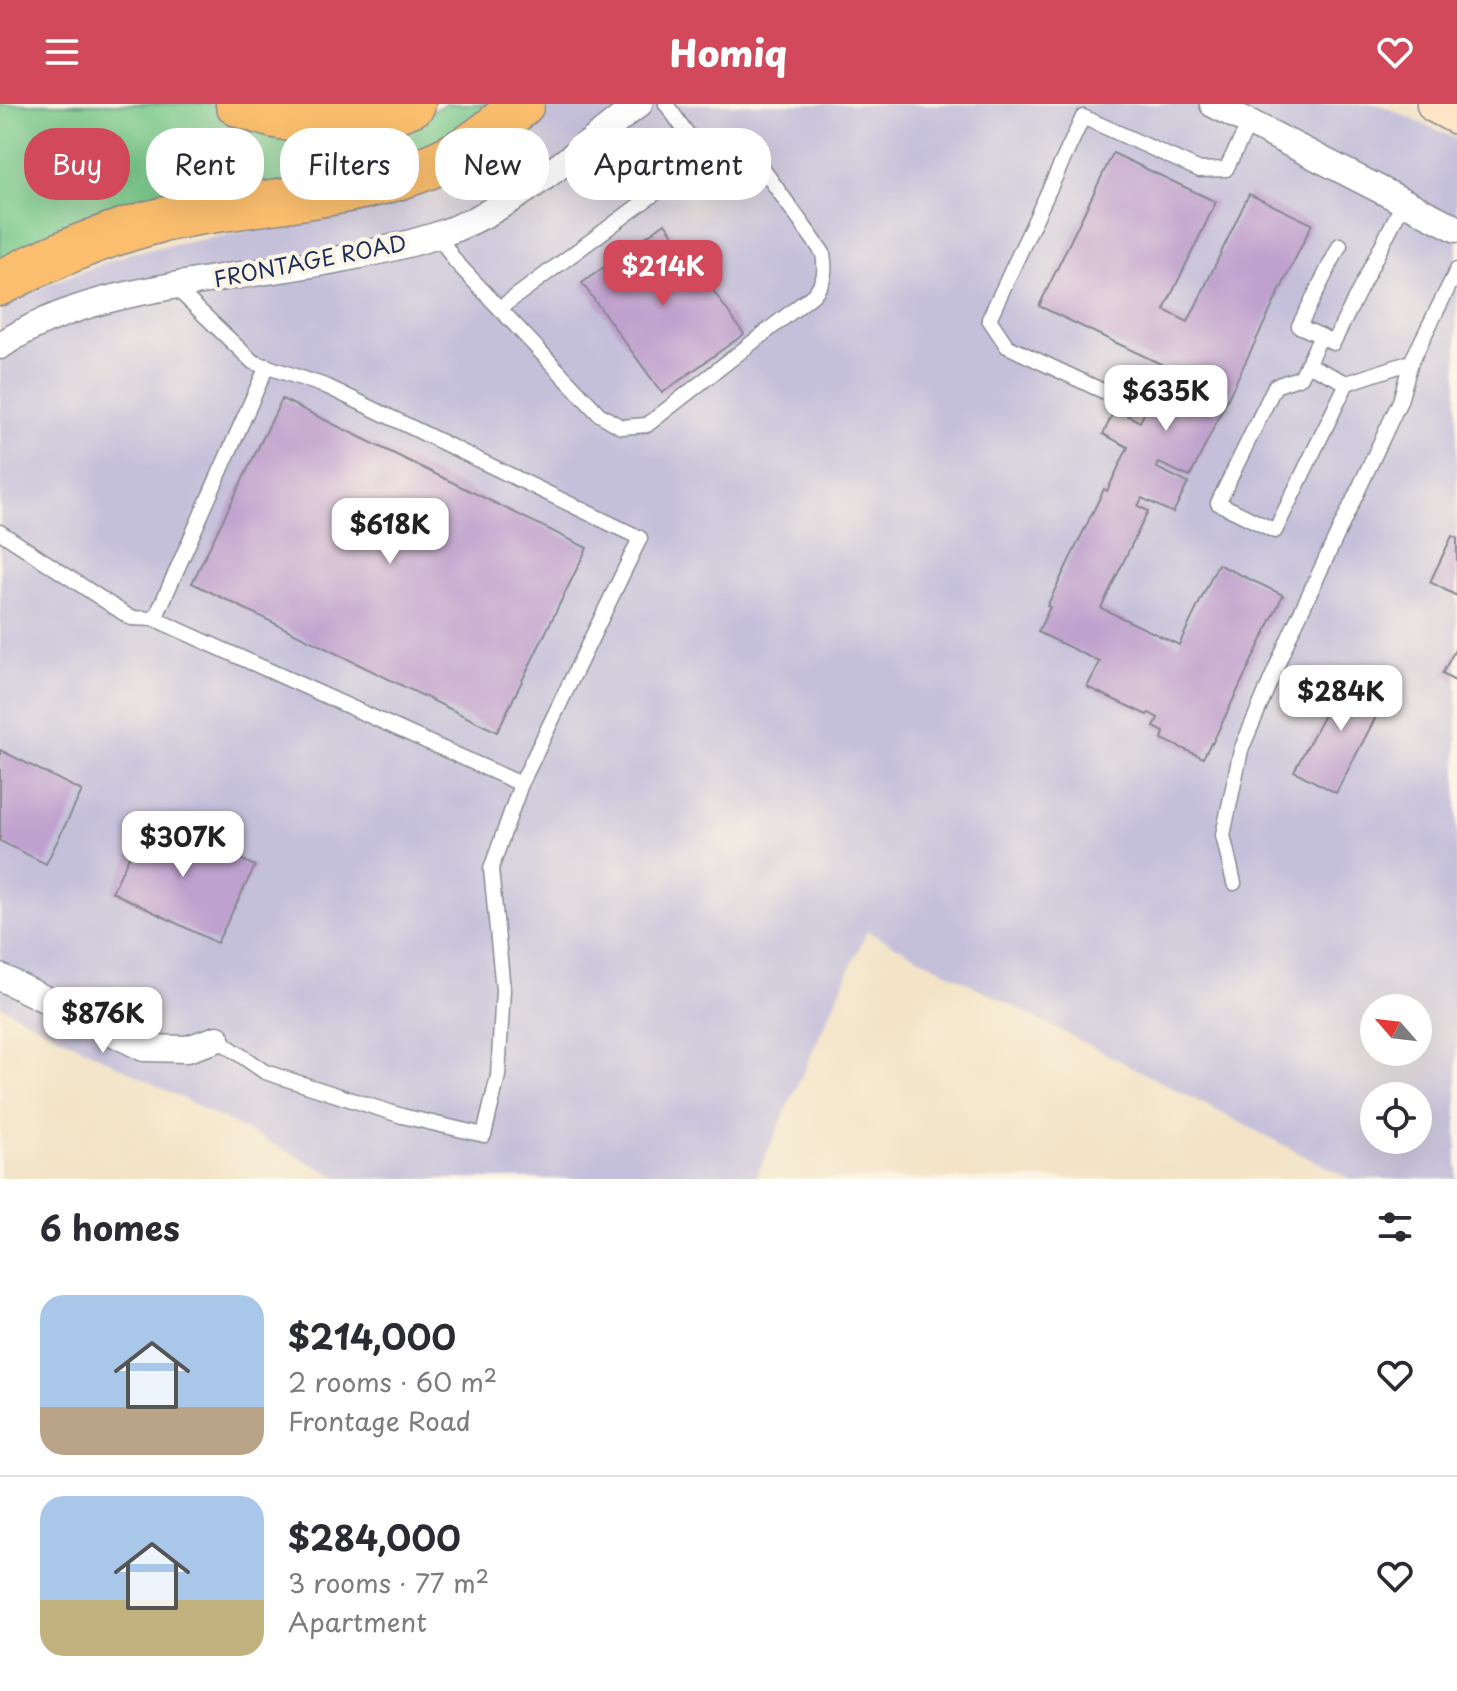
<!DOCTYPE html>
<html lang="en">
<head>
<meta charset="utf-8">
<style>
	:root { --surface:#fff; --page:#f7f7f7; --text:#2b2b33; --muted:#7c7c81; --line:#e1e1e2; --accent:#d1495b }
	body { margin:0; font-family:"Playpen Sans",sans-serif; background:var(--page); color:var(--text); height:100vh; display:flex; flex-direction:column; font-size:30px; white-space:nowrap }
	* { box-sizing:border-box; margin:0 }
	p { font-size:26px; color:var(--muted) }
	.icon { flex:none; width:44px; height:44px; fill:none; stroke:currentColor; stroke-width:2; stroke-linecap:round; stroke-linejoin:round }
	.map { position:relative; height:1075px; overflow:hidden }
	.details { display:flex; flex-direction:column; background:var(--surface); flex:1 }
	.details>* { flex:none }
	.hud { position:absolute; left:24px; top:24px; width:800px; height:72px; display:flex; gap:16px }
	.needle { width:52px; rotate:298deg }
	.tools { position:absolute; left:1360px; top:890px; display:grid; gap:16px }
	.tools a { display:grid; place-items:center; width:72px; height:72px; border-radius:50%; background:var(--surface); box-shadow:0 8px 32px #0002; font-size:40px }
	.price { position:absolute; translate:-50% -68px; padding:0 18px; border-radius:16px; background:#fff; color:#222; font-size:26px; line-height:52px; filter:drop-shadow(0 2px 4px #0008) }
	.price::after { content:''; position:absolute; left:50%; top:48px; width:24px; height:18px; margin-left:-12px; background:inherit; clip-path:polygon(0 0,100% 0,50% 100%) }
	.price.selected { background:var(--accent); color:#fff }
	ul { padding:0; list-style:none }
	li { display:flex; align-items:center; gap:24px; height:200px; padding:0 40px }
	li+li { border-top:2px solid var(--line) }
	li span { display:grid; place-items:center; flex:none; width:224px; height:160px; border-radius:24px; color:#555 }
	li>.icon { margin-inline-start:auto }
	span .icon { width:96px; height:96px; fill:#fffc; stroke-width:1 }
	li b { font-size:34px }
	h2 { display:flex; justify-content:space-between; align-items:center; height:96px; padding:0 40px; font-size:34px }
	.pill { padding:0 28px; border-radius:32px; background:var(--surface); box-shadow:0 8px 32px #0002; font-size:28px; line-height:72px }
	.pill.selected { background:var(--accent); color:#fff }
	header { display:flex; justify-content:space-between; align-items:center; height:104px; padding:0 40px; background:var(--accent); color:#fff; font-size:36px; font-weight:800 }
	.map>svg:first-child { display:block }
	.industrial { fill:#c5c0da; fill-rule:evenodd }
	.green { fill:#78c98b; stroke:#4a7c74; stroke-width:2 }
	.building { fill:#bfa1ce }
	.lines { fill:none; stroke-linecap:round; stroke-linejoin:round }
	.lane-casing { stroke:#878a92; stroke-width:17 }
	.street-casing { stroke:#878a92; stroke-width:29 }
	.secondary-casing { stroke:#878a92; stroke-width:41 }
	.highway-casing { stroke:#878a92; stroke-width:47 }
	.lane { stroke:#fff; stroke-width:14 }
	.street { stroke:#fff; stroke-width:26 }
	.secondary { stroke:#fde5c5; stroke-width:38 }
	.highway { stroke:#fabe6e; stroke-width:44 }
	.labels { text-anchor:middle; stroke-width:8; stroke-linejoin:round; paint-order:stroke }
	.street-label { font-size:22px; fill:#1b2f5e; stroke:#fcf5e5 }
</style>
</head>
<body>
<header><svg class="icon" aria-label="menu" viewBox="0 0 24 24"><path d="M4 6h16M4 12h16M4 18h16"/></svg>Homiq<svg class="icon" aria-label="heart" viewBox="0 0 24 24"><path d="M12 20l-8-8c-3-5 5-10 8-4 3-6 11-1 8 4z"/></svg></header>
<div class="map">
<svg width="1457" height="1075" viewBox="0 0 1457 1075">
	<rect width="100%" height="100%" fill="#fcf5e5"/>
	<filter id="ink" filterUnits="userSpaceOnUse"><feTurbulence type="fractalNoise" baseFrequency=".0125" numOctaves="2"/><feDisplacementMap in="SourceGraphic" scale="16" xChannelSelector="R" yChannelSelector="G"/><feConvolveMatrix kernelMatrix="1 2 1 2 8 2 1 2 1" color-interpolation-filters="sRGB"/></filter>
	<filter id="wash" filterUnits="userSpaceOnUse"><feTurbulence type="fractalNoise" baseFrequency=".006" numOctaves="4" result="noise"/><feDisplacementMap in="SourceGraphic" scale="32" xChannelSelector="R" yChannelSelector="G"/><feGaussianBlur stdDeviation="1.8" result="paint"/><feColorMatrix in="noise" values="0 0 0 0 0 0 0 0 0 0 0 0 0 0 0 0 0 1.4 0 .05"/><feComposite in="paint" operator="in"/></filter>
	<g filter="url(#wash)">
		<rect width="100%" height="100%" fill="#f3e4c7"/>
		<path class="industrial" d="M 554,0 L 1378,0 L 1457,35 L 1457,1075 L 1350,1075 L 867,827 L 755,1075 L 342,1075 L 0,902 L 0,204 L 56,177 L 131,149 L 343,109 L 420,90 L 476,62 ZM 1374,904 L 1418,904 L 1418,948 L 1374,948 ZM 1374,992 L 1418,992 L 1418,1036 L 1374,1036 Z"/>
		<polygon class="green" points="0,0 211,0 235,14 410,17 446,0 501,0 428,48 0,162"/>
		<g id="blocks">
			<g class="building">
				<polygon points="1113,49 1216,98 1164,206 1188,218 1249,90 1312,120 1190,373 1159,359 1157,364 1188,379 1173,409 1142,394 1138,402 1148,407 1101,504 1179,541 1218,460 1283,491 1212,640 1211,639 1203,654 1162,635 1164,628 1154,623 1158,614 1149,609 1147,611 1087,583 1100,558 1038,528 1050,503 1047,502 1104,385 1107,387 1128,343 1103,330 1115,305 1140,318 1167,263 1039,202"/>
				<polygon points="665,119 744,230 662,289 582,179"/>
				<polygon points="282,295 587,444 497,628 192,479"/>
				<polygon points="1452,432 1457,434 1457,492 1430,478"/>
				<polygon points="1457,542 1457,578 1442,570"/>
				<polygon points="1347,568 1388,590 1336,689 1294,667"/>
				<polygon points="0,646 82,687 46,760 0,737"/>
				<polygon points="149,711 255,762 217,839 112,788"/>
			</g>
		</g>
	</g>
	<g filter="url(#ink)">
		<use href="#blocks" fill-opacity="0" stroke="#878a92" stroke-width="2"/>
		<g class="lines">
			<defs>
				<g id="lane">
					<path d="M 438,131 L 455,157 L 599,310 L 621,323 L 647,321 L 813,191 C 825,177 826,168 823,149 L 745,40 L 734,39 L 704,53 L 666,0"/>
					<polyline points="174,182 253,258 328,283 640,434 521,680"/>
					<polyline points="500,204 704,53"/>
					<polyline points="1321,232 1299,222 1340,141"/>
					<polyline points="1307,260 1347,279 1411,258 1457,166"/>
					<polyline points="1347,279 1275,427 1218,399 1275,282 1301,273 1321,232 1333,239 1404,97"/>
					<polyline points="1105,288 1007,242 989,215 1083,13 1200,66 1226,65 1250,18"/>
					<polyline points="0,428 131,514 155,515 267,262"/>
					<polyline points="155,515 521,680 491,765 503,886 498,972 484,1031 402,1012 265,968 217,935"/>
					<polyline points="1234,779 1223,731 1241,646 1290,531 1400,297 1411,258"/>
				</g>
				<g id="street">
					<polyline points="1213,0 1457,125"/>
					<path d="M 0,242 C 64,198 145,186 220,174 C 292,163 365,154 435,132 C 512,107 576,48 639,0"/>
					<polyline points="0,873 144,944 187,945 217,935"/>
				</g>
				<polyline id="secondary" points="1436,0 1457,11"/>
				<g id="highway">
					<path d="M 238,0 C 296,24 356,24 413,0"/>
					<path d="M 0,179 C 47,155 95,134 146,120 C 251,92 376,100 470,42 C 489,30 506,14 522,0"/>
				</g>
			</defs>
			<use href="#lane" class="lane-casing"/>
			<use href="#street" class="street-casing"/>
			<use href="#secondary" class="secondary-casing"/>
			<use href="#highway" class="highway-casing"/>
			<use href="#lane" class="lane"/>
			<use href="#street" class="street"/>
			<use href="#secondary" class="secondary"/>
			<use href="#highway" class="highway"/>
		</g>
	</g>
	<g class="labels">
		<g class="street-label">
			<text transform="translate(310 157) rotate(-11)" y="8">FRONTAGE ROAD</text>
		</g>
	</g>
</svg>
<div class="tools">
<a><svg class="needle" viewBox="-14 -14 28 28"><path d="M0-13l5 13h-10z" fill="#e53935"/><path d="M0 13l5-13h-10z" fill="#7c7c81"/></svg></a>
<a><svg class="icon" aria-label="locate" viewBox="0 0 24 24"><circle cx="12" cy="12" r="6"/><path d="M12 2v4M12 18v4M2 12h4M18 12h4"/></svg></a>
</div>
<b class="price selected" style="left:663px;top:204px">$214K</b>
<b class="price" style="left:1166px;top:329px">$635K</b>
<b class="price" style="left:390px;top:462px">$618K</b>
<b class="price" style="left:1341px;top:629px">$284K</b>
<b class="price" style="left:183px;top:775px">$307K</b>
<b class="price" style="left:103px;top:951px">$876K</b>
<div class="hud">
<a class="pill selected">Buy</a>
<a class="pill">Rent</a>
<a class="pill">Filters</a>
<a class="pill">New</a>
<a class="pill">Apartment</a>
</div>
</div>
<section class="details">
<h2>6 homes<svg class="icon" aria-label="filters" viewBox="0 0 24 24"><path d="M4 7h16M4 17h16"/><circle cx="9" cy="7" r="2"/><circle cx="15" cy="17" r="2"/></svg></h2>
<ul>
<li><span style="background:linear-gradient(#a9c7e8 70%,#b9a48a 0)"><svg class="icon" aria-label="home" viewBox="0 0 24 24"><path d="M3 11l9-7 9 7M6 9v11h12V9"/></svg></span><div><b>$214,000</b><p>2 rooms · 60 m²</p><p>Frontage Road</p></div><svg class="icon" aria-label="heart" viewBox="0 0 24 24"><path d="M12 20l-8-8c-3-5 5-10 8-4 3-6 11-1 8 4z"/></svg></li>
<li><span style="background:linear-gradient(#a9c7e8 65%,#c2b280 0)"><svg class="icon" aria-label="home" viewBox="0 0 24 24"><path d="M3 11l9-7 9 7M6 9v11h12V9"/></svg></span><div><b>$284,000</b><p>3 rooms · 77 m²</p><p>Apartment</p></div><svg class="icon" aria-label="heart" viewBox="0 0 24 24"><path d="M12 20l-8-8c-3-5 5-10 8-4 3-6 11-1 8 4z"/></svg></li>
</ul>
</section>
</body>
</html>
